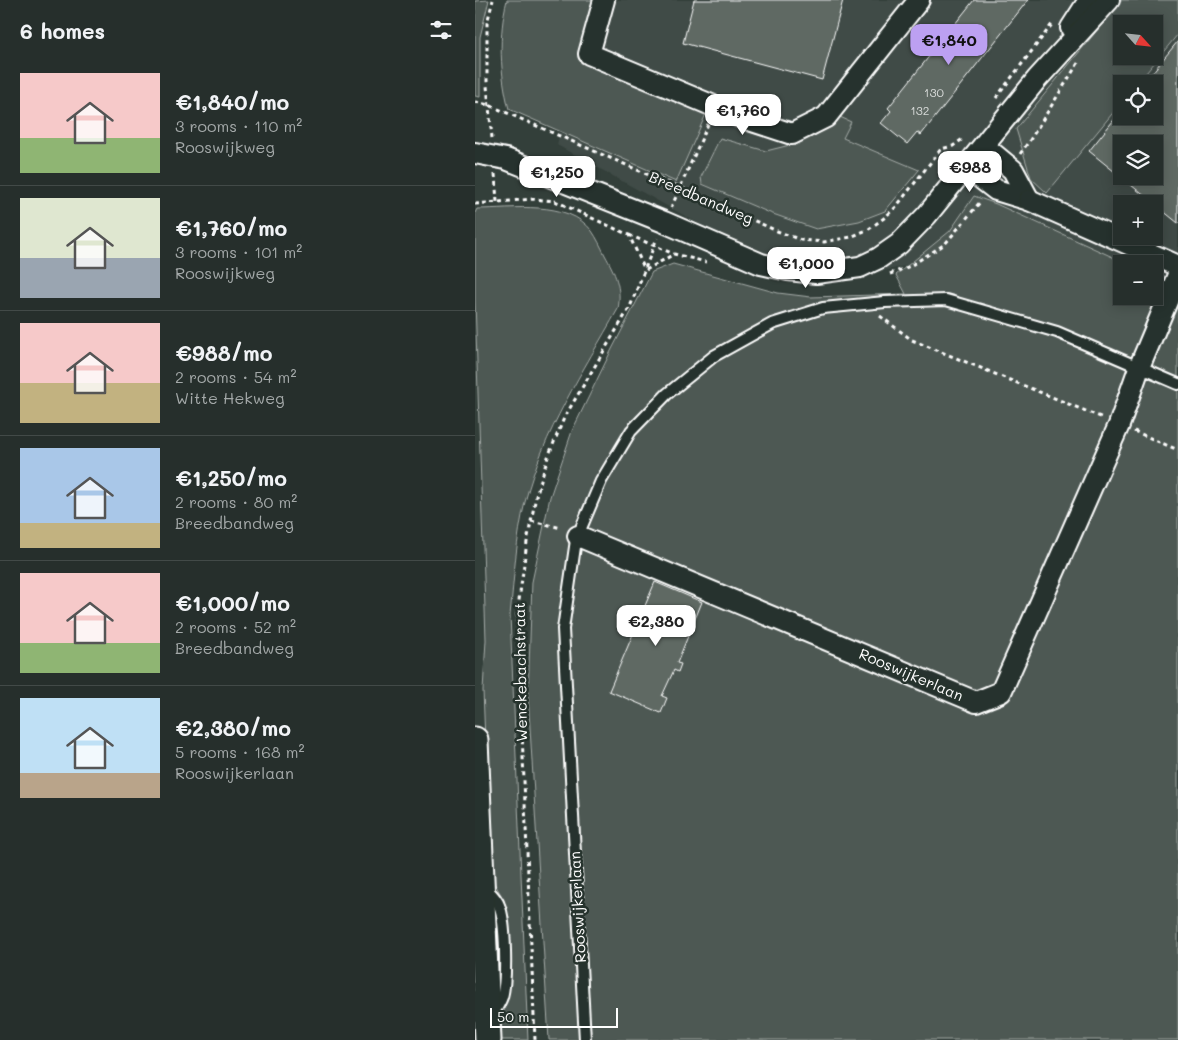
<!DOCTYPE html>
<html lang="en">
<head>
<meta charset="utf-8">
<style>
	:root { --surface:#262f2c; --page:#323b38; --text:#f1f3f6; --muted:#a4a9a9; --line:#424a48; --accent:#bca0f2 }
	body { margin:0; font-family:Mali,sans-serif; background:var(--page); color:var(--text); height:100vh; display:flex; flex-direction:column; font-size:19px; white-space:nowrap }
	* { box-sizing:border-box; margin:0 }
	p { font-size:16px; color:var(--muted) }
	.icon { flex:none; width:28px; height:28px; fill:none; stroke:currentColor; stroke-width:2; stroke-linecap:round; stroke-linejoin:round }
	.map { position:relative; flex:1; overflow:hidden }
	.sheet { display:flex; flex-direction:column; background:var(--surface); width:475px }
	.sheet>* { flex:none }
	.needle { width:32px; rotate:117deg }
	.controls { position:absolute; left:638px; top:15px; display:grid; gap:10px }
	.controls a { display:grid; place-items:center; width:50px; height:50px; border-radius:0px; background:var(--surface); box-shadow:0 2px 12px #0003,0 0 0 1px var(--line); font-size:25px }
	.scale { position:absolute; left:15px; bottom:12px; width:128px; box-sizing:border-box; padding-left:5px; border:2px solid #fff; border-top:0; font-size:14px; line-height:18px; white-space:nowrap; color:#fff; -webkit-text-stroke:4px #26332d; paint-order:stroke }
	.price { position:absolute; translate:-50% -42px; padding:0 11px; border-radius:10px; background:#fff; color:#222; font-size:16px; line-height:32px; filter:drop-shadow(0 1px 2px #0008) }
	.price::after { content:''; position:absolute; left:50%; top:30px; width:15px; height:11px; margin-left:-8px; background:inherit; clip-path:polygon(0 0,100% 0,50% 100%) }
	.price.on { background:var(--accent); color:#111 }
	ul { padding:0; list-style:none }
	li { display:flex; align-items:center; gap:15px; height:125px; padding:0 20px }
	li+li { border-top:1px solid var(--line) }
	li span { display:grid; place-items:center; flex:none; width:140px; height:100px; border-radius:0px; color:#555 }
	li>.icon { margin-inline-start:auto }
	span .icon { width:60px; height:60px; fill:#fffc; stroke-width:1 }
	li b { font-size:21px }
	h2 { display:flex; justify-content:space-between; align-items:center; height:60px; padding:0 20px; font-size:21px }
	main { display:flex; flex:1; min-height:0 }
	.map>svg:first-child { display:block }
	.built { fill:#404c47; fill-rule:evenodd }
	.green { fill:#4d5853; stroke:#a6aca9; fill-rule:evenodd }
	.building { fill:#5f6964; stroke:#fff; fill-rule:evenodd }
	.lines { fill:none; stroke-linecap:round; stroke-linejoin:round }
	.service-casing { stroke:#fff; stroke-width:14 }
	.minor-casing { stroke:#fff; stroke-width:24 }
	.tertiary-casing { stroke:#fff; stroke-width:29 }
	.path { stroke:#fff; stroke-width:3; stroke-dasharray:4 4; stroke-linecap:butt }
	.service { stroke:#26332d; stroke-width:10 }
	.minor { stroke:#26332d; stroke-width:20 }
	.tertiary { stroke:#26332d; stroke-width:25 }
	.labels { text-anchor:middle; stroke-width:5; stroke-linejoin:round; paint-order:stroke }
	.number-label { font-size:12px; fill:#d7dad8 }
	.street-label { font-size:15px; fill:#fff; stroke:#26332d }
</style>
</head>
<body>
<main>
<section class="sheet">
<h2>6 homes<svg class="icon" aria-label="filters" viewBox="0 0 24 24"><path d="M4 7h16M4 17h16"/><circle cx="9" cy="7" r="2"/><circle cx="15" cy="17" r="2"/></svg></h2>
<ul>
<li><span style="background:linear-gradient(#f6c9c9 65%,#8fb573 0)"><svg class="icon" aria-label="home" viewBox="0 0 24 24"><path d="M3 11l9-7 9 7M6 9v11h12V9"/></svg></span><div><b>€1,840/mo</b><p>3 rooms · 110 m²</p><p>Rooswijkweg</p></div></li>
<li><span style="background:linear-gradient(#dfe7d0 60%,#9aa5b1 0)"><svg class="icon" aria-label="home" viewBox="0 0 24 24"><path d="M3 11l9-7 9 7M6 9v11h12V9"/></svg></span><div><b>€1,760/mo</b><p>3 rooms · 101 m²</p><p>Rooswijkweg</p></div></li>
<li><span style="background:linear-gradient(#f6c9c9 60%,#c2b280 0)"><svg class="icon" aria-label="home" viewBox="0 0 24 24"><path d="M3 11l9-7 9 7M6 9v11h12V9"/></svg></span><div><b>€988/mo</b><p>2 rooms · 54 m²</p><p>Witte Hekweg</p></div></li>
<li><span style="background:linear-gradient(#a9c7e8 75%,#c2b280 0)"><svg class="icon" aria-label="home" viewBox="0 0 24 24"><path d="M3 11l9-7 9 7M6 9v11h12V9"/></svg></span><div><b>€1,250/mo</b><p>2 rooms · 80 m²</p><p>Breedbandweg</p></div></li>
<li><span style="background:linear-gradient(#f6c9c9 70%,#8fb573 0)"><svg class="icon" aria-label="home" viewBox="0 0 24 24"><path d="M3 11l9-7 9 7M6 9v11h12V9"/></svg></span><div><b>€1,000/mo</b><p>2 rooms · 52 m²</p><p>Breedbandweg</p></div></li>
<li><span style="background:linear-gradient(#bfe0f5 75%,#b9a48a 0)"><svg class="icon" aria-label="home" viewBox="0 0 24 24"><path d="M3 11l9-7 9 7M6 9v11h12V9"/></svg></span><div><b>€2,380/mo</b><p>5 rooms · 168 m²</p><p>Rooswijkerlaan</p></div></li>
</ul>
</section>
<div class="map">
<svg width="703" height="1040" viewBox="0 0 703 1040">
	<rect width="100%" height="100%" fill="#333f3a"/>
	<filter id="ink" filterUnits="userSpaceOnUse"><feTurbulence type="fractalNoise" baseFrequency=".02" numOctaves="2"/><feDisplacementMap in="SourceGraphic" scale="10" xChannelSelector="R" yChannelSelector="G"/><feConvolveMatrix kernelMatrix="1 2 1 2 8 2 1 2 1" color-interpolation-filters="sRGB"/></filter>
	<g filter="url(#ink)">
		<path class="built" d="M 114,0 L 703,0 L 703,302 L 679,291 L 679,264 L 646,264 L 555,237 L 404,272 L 336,284 L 286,258 L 82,145 ZM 646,24 L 679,24 L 679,56 L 646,56 ZM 646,84 L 679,84 L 679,116 L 646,116 ZM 646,144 L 679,144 L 679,176 L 646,176 ZM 646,204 L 679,204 L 679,236 L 646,236 Z"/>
		<g class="green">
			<polygon points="14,0 5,37 5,97 0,96 0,1"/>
			<path d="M 32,0 L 119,0 L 123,65 L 231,114 L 201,182 L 34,109 C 25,74 23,35 32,0 Z"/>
			<path d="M 647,0 L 703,0 L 703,34 L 662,84 L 646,84 L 646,103 L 572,193 L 556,178 L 541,129 ZM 646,24 L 679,24 L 679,56 L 646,56 Z"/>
			<polygon points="365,117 376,122 368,138 444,170 410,211 384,221 341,229 295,213 227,184 226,177 245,138 291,151 319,144 341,135"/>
			<polygon points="499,196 521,204 653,264 646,264 646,296 679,296 679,275 703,286 703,1040 74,1040 53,695 57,582 75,497 97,431 135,353 177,272 198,264 303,293 336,297 431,294 421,275 475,231"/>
			<path d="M 2,209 C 38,209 92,199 117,231 C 122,238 126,247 130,255 C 140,273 147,288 143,309 C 108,371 68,432 50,502 C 41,538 39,578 35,615 L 53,1040 L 22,1040 L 22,1029 L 29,1012 L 35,978 L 33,921 L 29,900 L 17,879 L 15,869 L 8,690 L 11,640 L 0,300 L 0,213 Z"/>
		</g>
		<g class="building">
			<polygon points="219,0 368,0 347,80 208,43"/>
			<polygon points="499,0 553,0 446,135 442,132 432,144 406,123 416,111 413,108"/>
			<path d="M 703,41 L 703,223 L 614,151 L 646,111 L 646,116 L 679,116 L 679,84 L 668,84 ZM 646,144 L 679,144 L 679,176 L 646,176 Z"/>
			<polygon points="180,582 227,602 202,663 206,664 203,672 199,670 187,696 192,698 186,713 134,691"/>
		</g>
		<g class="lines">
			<defs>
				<g id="service">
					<path d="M 10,887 C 15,893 21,897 24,905 C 31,921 32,980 27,997 C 25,1003 21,1009 18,1014"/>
					<polyline points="110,1040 88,629 101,540 126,481 156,431 192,394 239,356 297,324 348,308 410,302 471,300 582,332 703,384"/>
				</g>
				<g id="minor">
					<polyline points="129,0 114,54 265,117 317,134 351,117 444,0"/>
					<polyline points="596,28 614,0"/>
					<polyline points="0,153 31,159 189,222 286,264 313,270 341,273 385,267 404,258 424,244 452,215 562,79 634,0"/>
					<polyline points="491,167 521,190 554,200 538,170 509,146"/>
					<polyline points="554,200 703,266"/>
					<polyline points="103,536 501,702 526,692 644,425 664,368 703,275"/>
				</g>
				<polyline id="tertiary" points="0,740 13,1040"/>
			</defs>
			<use href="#service" class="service-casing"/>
			<use href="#minor" class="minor-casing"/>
			<use href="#tertiary" class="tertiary-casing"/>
			<g class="path">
				<polyline points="521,98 578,23"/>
				<polyline points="0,102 14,105 174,175 205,187 302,231 326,240 349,242 376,237 394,229 409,218 421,207 466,149 478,146 489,138"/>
				<polyline points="17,138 12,86 12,23 18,0"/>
				<polyline points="545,154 555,140 605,60"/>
				<polyline points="20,174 22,202"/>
				<polyline points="0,204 58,199 80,201 154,235 170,270"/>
				<polyline points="196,208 234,122"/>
				<polyline points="154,235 199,254 231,262"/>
				<polyline points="171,270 199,254"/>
				<polyline points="415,274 435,266 470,244 506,201"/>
				<polyline points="405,316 437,340 628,418"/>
				<polyline points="659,431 703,450"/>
				<polyline points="56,521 87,528"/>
				<polyline points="60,1040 42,615 52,542 61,496 73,457 89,418 155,307 182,238"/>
			</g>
			<use href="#service" class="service"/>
			<use href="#minor" class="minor"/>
			<use href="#tertiary" class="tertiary"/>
		</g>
	</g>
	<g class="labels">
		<g class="number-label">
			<text x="459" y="97">130</text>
			<text x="445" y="115">132</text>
		</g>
		<g class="street-label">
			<text transform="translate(226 198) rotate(23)" y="5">Breedbandweg</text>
			<text transform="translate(46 672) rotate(-91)" y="5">Wenckebachstraat</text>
			<text transform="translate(436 675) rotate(23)" y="5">Rooswijkerlaan</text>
			<text transform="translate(103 907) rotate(-93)" y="5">Rooswijkerlaan</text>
		</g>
	</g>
</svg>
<div class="controls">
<a><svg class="needle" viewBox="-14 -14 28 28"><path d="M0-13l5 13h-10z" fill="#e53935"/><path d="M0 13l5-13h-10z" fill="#a4a9a9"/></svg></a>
<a><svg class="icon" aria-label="locate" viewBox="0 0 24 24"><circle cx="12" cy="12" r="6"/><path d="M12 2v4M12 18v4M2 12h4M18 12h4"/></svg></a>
<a><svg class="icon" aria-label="layers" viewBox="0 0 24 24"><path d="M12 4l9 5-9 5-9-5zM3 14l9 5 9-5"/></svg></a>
<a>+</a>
<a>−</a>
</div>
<div class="scale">50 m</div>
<b class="price on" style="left:474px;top:66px">€1,840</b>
<b class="price" style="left:268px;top:136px">€1,760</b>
<b class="price" style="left:495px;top:193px">€988</b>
<b class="price" style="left:82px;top:198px">€1,250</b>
<b class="price" style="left:331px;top:289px">€1,000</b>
<b class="price" style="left:181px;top:647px">€2,380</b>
</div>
</main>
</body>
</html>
